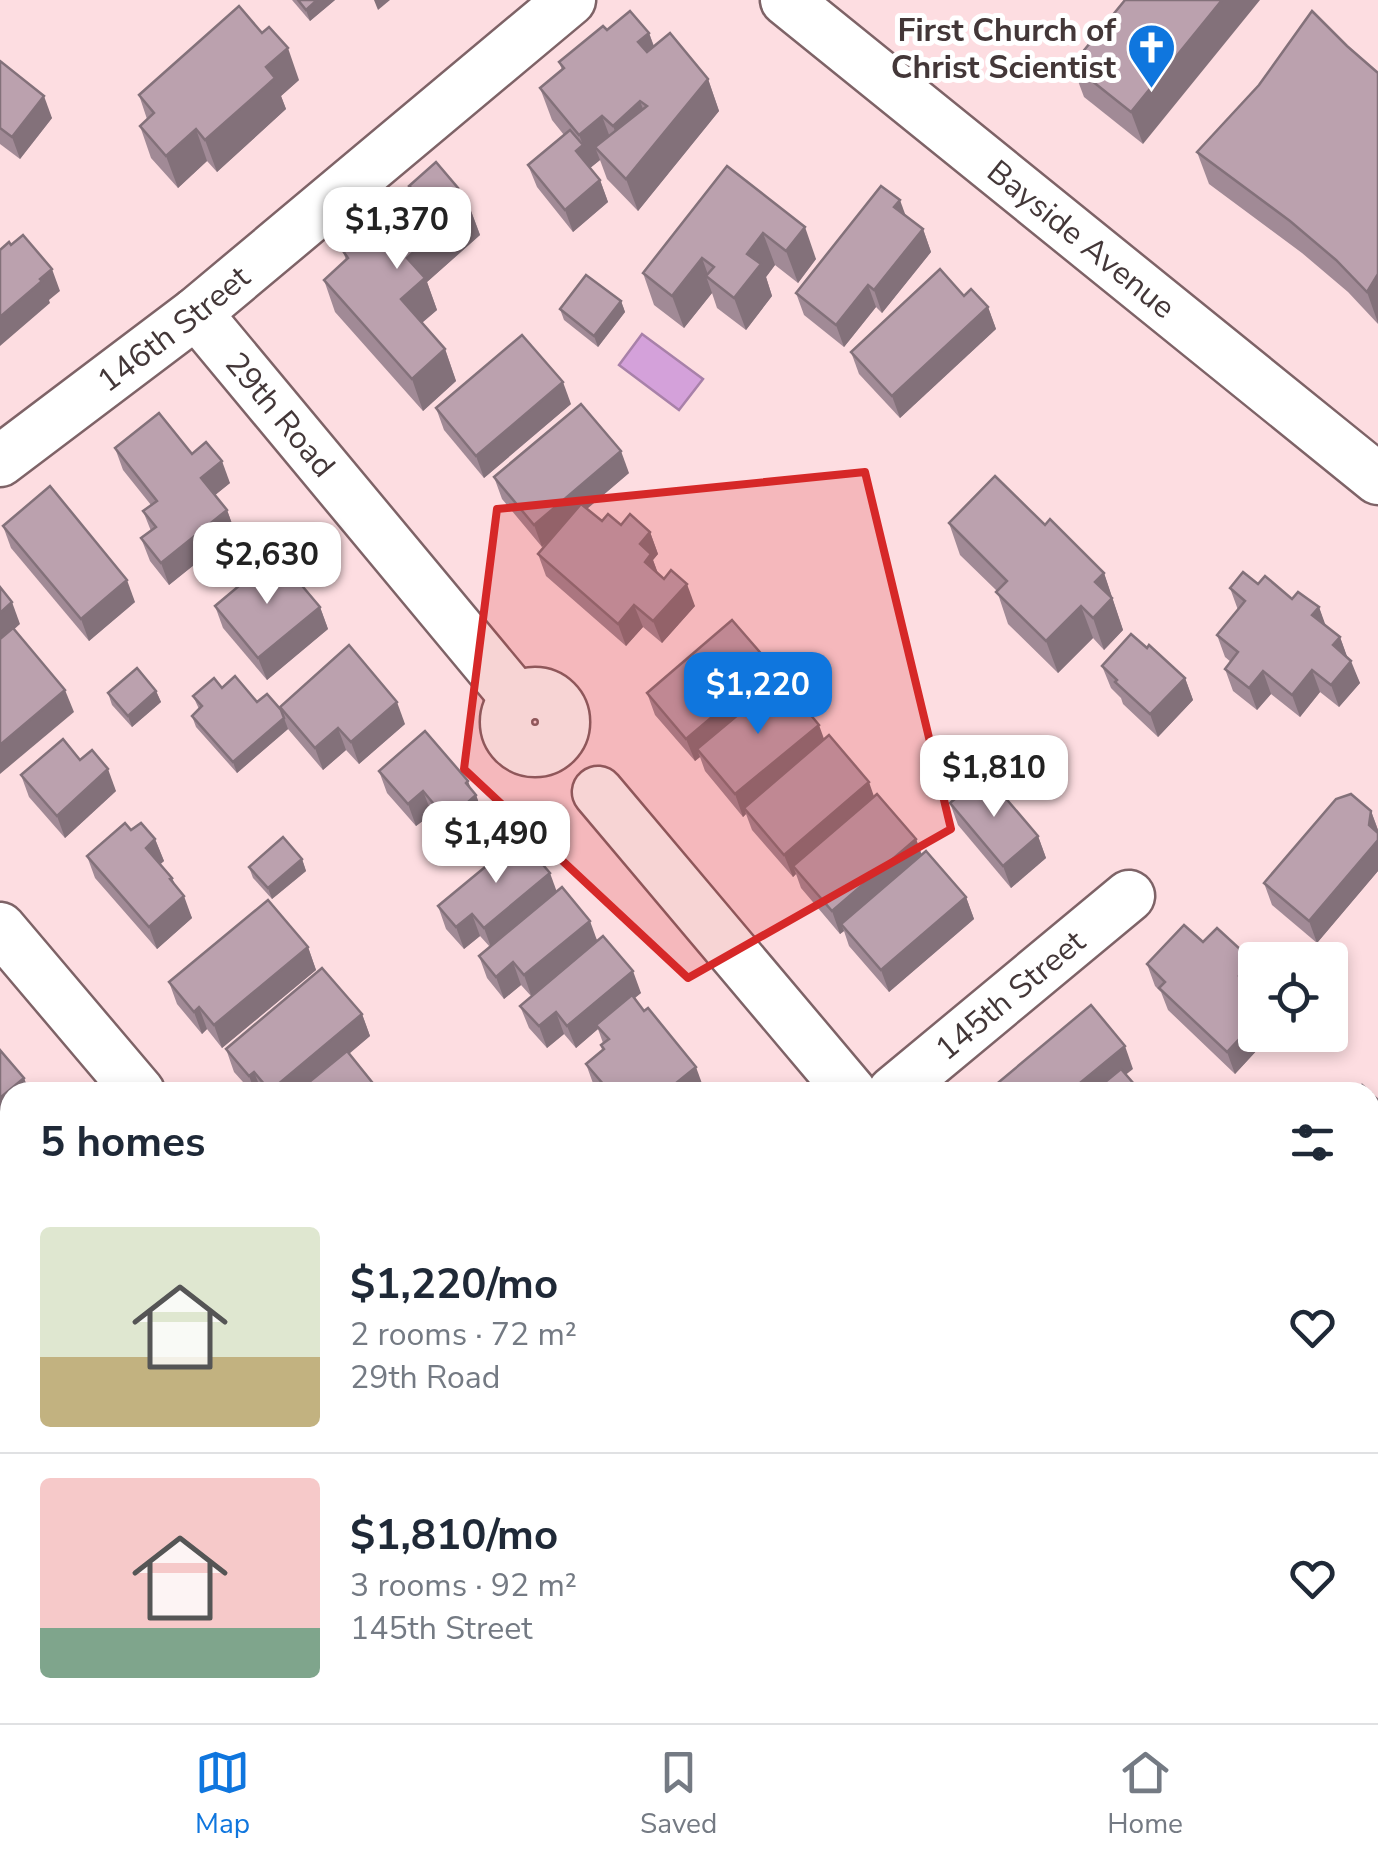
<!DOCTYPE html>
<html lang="en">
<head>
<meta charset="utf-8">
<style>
	:root { --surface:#fff; --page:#f2f2f3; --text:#1f2937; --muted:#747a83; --line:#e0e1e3; --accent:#0f76de }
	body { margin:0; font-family:"Nunito Sans",sans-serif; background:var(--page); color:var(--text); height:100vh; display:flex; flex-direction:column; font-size:38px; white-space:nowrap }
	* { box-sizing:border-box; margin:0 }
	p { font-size:32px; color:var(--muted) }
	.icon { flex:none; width:55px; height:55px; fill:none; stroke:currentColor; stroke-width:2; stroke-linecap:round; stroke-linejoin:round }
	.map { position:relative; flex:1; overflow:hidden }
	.panel { position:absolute; left:0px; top:1082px; width:1380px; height:642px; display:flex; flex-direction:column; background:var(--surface); border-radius:30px 30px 0 0; box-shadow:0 5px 15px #0003 }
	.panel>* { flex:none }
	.controls { position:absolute; left:1238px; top:942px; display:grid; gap:20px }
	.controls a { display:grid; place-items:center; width:110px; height:110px; border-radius:10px; background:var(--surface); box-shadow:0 5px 15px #0003; font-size:50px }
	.price { position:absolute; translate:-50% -85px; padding:0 22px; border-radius:20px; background:#fff; color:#222; font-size:32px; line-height:65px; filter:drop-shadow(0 2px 5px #0008) }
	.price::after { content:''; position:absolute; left:50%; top:60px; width:30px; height:22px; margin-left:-15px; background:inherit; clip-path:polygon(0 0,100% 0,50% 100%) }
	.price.selected { background:var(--accent); color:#fff }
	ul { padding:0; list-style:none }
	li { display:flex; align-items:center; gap:30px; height:250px; padding:0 40px }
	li+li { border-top:2px solid var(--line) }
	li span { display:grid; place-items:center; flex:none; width:280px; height:200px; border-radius:10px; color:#555 }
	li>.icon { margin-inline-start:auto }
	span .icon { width:120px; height:120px; fill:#fffc; stroke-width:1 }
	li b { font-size:42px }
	h2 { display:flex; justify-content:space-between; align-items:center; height:120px; padding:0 40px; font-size:42px }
	.tab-bar { display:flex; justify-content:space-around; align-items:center; height:140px; border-top:2px solid var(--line); background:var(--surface); font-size:28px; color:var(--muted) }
	.tab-bar a { display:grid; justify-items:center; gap:5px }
	.tab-bar .selected { color:var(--accent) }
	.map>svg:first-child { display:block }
	.water { fill:#d4a1da; stroke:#a881a9; stroke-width:2.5 }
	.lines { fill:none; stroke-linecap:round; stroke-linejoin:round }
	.minor-casing { stroke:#7e6367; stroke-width:55 }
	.path { stroke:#978285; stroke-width:6; stroke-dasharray:5 5; stroke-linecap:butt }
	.minor { stroke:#fff; stroke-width:50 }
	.wall { fill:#a18a96 }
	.shaded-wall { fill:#83717a }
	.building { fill:#bba1ae; stroke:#83717a; stroke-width:2.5 }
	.marked { fill:#d62828; fill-opacity:0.2; stroke:#d62828; stroke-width:8; stroke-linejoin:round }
	.labels { text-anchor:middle; stroke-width:10; stroke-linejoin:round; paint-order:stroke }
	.poi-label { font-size:32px; font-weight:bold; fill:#433738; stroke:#fff; text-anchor:end }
	.street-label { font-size:32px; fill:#433738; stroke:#fff }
</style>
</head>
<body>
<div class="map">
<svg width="1378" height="1723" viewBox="0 0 1378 1723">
	<rect width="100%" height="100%" fill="#fddde1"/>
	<polygon class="water" points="642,334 703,379 679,410 619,365"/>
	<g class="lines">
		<defs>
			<g id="minor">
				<path id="s1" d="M 786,0 L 1378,479"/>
				<path id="s2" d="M 196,313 L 517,699"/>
				<path id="s3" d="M 0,461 L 196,313 L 570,0"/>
				<circle cx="535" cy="722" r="29"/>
				<polyline points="598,792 851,1092"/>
				<polyline points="0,928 139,1092"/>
				<path id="s4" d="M 893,1092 L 1129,896"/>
				<polyline points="1370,1419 1378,1412"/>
				<polyline points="1370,1708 1378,1718"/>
				<polyline points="664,1715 671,1723"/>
				<polyline points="1007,1723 1017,1715"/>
			</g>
		</defs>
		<use href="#minor" class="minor-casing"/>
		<polyline class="path" points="554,744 567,758"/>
		<use href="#minor" class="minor"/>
	</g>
	<g class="wall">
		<polygon points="292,0 335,0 310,21"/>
		<polygon points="1125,0 1143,144 1084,97 1072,65"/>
		<polygon points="607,30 649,33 654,46 708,79 719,111 638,211 607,179 600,160 590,168 600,180 608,202 573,232 537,187 528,165 564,135 552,120 540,88 562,70 559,62"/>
		<polygon points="1347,46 1378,73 1378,324 1348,292 1302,253 1209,184 1197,152"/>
		<polygon points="0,61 52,118 20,159 0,144"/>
		<polygon points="299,80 281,96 286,109 217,172 207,161 178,188 151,158 140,126 147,119 139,95"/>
		<polygon points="727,166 816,259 798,283 775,265 766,277 772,296 746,330 717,308 712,293 684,328 654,305 643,273"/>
		<polygon points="409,186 461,196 468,203 480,235 427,282 437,310 422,323 445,349 456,381 423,411 335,312 324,280 346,260 343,251 373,230 390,222 414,201"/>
		<polygon points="906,216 923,229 931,252 882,313 876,307 844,347 804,315 796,293"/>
		<polygon points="964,296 988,307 996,329 900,418 859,374 851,352"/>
		<polygon points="621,301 625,312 598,347 564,320 560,309"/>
		<polygon points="571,404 484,478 444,430 436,408"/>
		<polygon points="115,448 192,454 230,483 215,495 227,510 235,532 169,585 150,561 141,538 151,531 143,511 151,505 123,470"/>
		<polygon points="629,473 587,509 602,521 650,532 658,554 653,560 658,574 695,606 662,643 643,627 626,646 546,576 538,554 549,540 542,547 502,499 494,477"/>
		<polygon points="949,523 1045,525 1104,573 1123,630 1104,650 1093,638 1058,673 1008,624 997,591 960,555"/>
		<polygon points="3,526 135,602 89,641 11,548"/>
		<polygon points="1258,584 1292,599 1319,607 1325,626 1340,637 1347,657 1360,683 1339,707 1320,692 1300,717 1271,694 1257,710 1233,691 1225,669 1231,662 1225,657 1217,635 1238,610 1230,588"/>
		<polygon points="215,606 320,607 328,629 267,680 223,628"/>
		<polygon points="1147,648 1185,678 1193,700 1158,737 1123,704 1121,698 1111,688 1102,666"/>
		<polygon points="772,666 778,682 824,739 874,797 916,839 922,855 966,897 974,919 889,992 849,946 844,931 840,934 801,888 796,874 793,877 752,830 746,814 743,817 705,771 700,757 695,761 655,715 647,693"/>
		<polygon points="222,688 281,710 405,724 359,764 346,750 323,770 288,729 237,773 196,727 192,716 199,709 193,696"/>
		<polygon points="156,691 161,702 132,727 112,705 108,693"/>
		<polygon points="80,760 116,791 65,838 29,797 21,775"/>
		<polygon points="379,771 470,788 476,795 484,817 458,840 448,829 446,831 432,814 416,826 387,793"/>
		<polygon points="950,803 1038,836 1046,858 1011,888 958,825"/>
		<polygon points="1371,811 1378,830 1378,871 1317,943 1272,905 1264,883"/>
		<polygon points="131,830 155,839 164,861 160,864 172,878 192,918 157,949 95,878 87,856"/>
		<polygon points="302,859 306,871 272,899 253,878 249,867"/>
		<polygon points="557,892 641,993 634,998 704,1089 700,1092 600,1092 594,1086 586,1064 602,1050 601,1045 603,1043 598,1029 576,1048 564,1034 547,1048 529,1028 520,1006 531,996 521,985 504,999 487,978 479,956 490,947 480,936 464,949 446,929 438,906"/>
		<polygon points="308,947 316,970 222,1048 207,1029 202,1034 177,1004 169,982"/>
		<polygon points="1147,964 1254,990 1255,1035 1271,1035 1235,1074 1168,1010 1161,992 1155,986"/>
		<polygon points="362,1014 370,1036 349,1054 380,1092 252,1092 234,1072 226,1049"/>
		<polygon points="0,1050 24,1078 29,1092 10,1092 10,1264 6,1260 0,1242"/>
		<polygon points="1370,1093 1378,1100 1378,1199 1370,1192"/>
		<polygon points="10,1527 10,1629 0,1617 0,1535"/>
		<polygon points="82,1715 184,1715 174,1723 87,1723"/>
	</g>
	<g class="shaded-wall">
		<polygon points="317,0 335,0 310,21 306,10"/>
		<polygon points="374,0 390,0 378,10"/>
		<polygon points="1222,0 1260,0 1143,144 1131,112"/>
		<polygon points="649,33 660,65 650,73 638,42"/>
		<polygon points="288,48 299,80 281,96 286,109 217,172 205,140 266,67"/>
		<polygon points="708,79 719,111 638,211 626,179"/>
		<polygon points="44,96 52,118 20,159 12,137"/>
		<polygon points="640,101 652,133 625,158 613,126"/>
		<polygon points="602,116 614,148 595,147 600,160 584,173 576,151 583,145 579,135"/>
		<polygon points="196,129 207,161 178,188 166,156"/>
		<polygon points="600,180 608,202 573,232 565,210"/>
		<polygon points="458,188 465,206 468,203 480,235 427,282 437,310 412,331 401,299 407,258"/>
		<polygon points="900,200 908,222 894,207"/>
		<polygon points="805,227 816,259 798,283 786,251"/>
		<polygon points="923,229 931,252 882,313 874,290"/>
		<polygon points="763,233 775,265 766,277 772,296 746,330 734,298 747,254"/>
		<polygon points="702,258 710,280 706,276 712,293 684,328 672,296"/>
		<polygon points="52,269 60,291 49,300 50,303 0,346 0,317"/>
		<polygon points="1378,274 1378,323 1367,292"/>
		<polygon points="868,285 876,307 844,347 836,325"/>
		<polygon points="621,301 625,312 598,347 594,336"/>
		<polygon points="988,307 996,329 900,418 892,396"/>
		<polygon points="445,349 456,381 423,411 412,379"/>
		<polygon points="563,382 571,404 484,478 476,456"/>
		<polygon points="621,451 629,473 542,547 534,525"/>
		<polygon points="222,461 230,483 209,500 201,478"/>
		<polygon points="227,510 235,532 169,585 161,563"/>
		<polygon points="650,532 658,554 653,560 659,576 645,562 640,544"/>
		<polygon points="1104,573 1123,630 1104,650 1093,618 1095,582"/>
		<polygon points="127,580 135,602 89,641 81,619"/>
		<polygon points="687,584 695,606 662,643 653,621"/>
		<polygon points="12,602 20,624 0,642 0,613"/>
		<polygon points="634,605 643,627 626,646 618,624"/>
		<polygon points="1081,606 1093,638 1058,673 1046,641"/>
		<polygon points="320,607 328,629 267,680 258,658"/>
		<polygon points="1319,607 1327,629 1312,615"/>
		<polygon points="1340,637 1348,659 1333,645"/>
		<polygon points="1351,661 1360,683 1339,707 1331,685"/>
		<polygon points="772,666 780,689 697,749 700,757 695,761 686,739"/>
		<polygon points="1312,670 1320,692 1300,717 1292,695"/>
		<polygon points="1263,671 1271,694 1257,710 1249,688"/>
		<polygon points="1185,678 1193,700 1158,737 1150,714"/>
		<polygon points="65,690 74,712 0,774 0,745"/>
		<polygon points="156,691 161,702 132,727 128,716"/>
		<polygon points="397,702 405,724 359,764 351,742"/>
		<polygon points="284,718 288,729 237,773 233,762"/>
		<polygon points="819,725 827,747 744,808 746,814 743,817 735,794"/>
		<polygon points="338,728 346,750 323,770 315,748"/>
		<polygon points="108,769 116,791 65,838 57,816"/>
		<polygon points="468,781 474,797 476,795 484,817 458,840 450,818"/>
		<polygon points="869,782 877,805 793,866 796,874 793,877 784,855"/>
		<polygon points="423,791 432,814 416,826 408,804"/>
		<polygon points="440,806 448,829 446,831 438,809"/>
		<polygon points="1371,811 1378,830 1378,871 1317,943 1309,921 1369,825"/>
		<polygon points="1038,836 1046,858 1011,888 1003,866"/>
		<polygon points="155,839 164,861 154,870 146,848"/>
		<polygon points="916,839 924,862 841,924 844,931 840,934 832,911"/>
		<polygon points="302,859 306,871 272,899 268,888"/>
		<polygon points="550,873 558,895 492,950 484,928"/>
		<polygon points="172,878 180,900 184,896 192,918 157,949 149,927"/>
		<polygon points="966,897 974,919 889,992 881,970"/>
		<polygon points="472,914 480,936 464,949 456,927"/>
		<polygon points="590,921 598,943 532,998 524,975"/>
		<polygon points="308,947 316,970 222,1048 214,1025"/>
		<polygon points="1253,961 1255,968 1255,989 1247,998 1239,976"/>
		<polygon points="513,962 521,985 504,999 496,977"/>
		<polygon points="633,971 641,993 599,1028 596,1025 598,1029 576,1048 567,1026"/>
		<polygon points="199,1007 207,1029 202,1034 194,1012"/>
		<polygon points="556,1012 564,1034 547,1048 539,1026"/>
		<polygon points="362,1014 370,1036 303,1092 271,1092 270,1091"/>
		<polygon points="1255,1022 1255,1035 1271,1035 1235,1074 1227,1052"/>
		<polygon points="1125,1046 1133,1069 1104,1092 1069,1092"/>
		<polygon points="696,1067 704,1089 700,1092 665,1092"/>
		<polygon points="254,1072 262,1092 255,1092 249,1076"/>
		<polygon points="24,1078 29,1092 10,1092 10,1118 0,1127 0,1098"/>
		<polygon points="10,1204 10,1233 0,1239 0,1212"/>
		<polygon points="1378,1235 1378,1264 1370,1270 1370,1242"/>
		<polygon points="10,1485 10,1514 0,1522 0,1494"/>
		<polygon points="150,1715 184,1715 174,1723 140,1723"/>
		<polygon points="506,1715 509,1715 512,1723 497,1723"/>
	</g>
	<g class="building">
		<polygon points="298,0 317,0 306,10"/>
		<polygon points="1125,0 1222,0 1131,112 1072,65"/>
		<polygon points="239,6 262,33 269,27 288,48 266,67 275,78 205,140 196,129 166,156 140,126 154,113 139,95"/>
		<polygon points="630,11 649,33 638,42 647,52 670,33 708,79 626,179 595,147 647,106 640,101 613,126 602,116 579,135 540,88 564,68 559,62 603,26 607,30"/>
		<polygon points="1312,11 1347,46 1378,73 1378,274 1367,292 1336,260 1290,221 1197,152 1259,85"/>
		<polygon points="0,61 44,96 12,137 0,128"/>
		<polygon points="570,130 583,145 576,151 600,180 565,210 528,165"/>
		<polygon points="436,162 458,188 456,190 468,203 407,258 425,278 401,299 445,349 412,379 324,280 348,258 343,251 370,227 373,230 386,218 390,222 420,196 409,186"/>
		<polygon points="727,166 805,227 786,251 763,233 747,254 761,264 734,298 706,276 714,267 702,258 672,296 643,273"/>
		<polygon points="881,186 900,200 894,207 923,229 874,290 868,285 836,325 796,293"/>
		<polygon points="23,235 52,269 40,279 42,281 0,317 0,250 9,242 11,245"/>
		<polygon points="940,269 964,296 971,289 988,307 892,396 851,352"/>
		<polygon points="586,275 621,301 594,336 560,309"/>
		<polygon points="522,335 563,382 476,456 436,408"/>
		<polygon points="581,404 621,451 534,525 494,477"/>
		<polygon points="159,413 192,454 206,442 222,461 201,478 227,510 161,563 141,538 156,527 143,511 157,501 115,448"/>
		<polygon points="995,476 1045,525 1050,519 1104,573 1095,582 1112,598 1093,618 1081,606 1046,641 996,592 1007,581 949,523"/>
		<polygon points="50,486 127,580 81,619 3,526"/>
		<polygon points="581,504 602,521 608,514 621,525 630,514 650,532 640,544 651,554 645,562 664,579 671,570 687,584 653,621 634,605 618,624 538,554"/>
		<polygon points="276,555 320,607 258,658 215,606"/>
		<polygon points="1243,572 1258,584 1265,576 1292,599 1298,592 1319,607 1312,615 1340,637 1333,645 1351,661 1331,685 1312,670 1292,695 1263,671 1249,688 1225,669 1238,652 1217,635 1245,601 1230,588"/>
		<polygon points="0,587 12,602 0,613"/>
		<polygon points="732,620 772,666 686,739 647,693"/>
		<polygon points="13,628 65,690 0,745 0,639"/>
		<polygon points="1131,634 1147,648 1149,645 1185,678 1150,714 1115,682 1117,680 1102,666"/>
		<polygon points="349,645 397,702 351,742 338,728 315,748 280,707"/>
		<polygon points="137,668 156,691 128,716 108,693"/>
		<polygon points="235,676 257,702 267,694 281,710 284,718 233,762 192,716 202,706 193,696 214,678 222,688"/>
		<polygon points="781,679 819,725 735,794 697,749"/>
		<polygon points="425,731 468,781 466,783 476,795 450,818 440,806 438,809 423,791 408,804 379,771"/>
		<polygon points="829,735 869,782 784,855 744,808"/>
		<polygon points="63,739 80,760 92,750 108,769 57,816 21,775"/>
		<polygon points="985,774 1038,836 1003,866 950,803"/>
		<polygon points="877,794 916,839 832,911 793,866"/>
		<polygon points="1351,794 1371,811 1369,825 1378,833 1378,840 1309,921 1264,883 1336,799"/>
		<polygon points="125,823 131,830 141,823 155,839 146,848 172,878 170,879 184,896 149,927 87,856"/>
		<polygon points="283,837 302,859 268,888 249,867"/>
		<polygon points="520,838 550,873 484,928 472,914 456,927 438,906"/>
		<polygon points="926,851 966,897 881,970 841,924"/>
		<polygon points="562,887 590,921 524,975 513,962 496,977 479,956"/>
		<polygon points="268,900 308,947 214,1025 199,1007 194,1012 169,982"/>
		<polygon points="1184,925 1203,942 1217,928 1253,961 1239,976 1255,991 1255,1022 1227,1052 1159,988 1165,982 1147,964"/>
		<polygon points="603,936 633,971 567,1026 556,1012 539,1026 520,1006"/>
		<polygon points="322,968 362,1014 270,1091 254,1072 249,1076 226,1049"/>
		<polygon points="632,995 644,1011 648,1008 696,1067 665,1092 610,1092 586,1064 604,1049 601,1045 609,1039 596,1025"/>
		<polygon points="1091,1005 1125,1046 1069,1092 987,1092"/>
		<polygon points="0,1050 24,1078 0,1098"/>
		<polygon points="347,1051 380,1092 297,1092"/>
		<polygon points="1121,1069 1141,1092 1093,1092"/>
		<polygon points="1362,1085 1370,1092 1355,1092"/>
		<polygon points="1370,1093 1378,1100 1378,1185 1370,1177"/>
		<polygon points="10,1113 10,1204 0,1212 0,1122"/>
		<polygon points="1370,1220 1378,1229 1378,1235 1370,1242"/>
		<polygon points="10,1228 10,1251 0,1239 0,1236"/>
		<polygon points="0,1431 10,1443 10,1485 0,1494"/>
		<polygon points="10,1527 10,1611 8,1613 0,1604 0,1535"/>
		<polygon points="91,1715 150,1715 140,1723 98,1723"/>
		<polygon points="187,1715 242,1715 249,1723 178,1723"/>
		<polygon points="400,1715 506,1715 497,1723 425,1723 422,1720 419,1723 407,1723"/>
		<polygon points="1199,1715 1275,1715 1278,1718 1271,1723 1193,1723 1192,1721"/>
	</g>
	<path class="marked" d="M 865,472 L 951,829 L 688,978 L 464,769 L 497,509 Z"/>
	<defs>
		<symbol id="church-pin" viewBox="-11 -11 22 30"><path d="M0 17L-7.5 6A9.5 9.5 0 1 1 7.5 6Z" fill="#0f76de" stroke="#fff"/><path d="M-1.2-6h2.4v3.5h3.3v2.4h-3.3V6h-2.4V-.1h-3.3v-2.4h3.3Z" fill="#fff"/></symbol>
	</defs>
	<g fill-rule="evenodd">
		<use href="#church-pin" x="1124" y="20" width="55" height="75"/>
	</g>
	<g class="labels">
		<g class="poi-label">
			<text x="1116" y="41">First Church of<tspan x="1116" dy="37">Christ Scientist</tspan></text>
		</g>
		<g class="street-label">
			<text dy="11" stroke="none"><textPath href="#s1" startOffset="380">Bayside Avenue</textPath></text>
			<text dy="11" stroke="none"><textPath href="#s3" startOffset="218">146th Street</textPath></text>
			<text dy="11" stroke="none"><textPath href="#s2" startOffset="132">29th Road</textPath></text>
			<text dy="11" stroke="none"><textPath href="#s4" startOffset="152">145th Street</textPath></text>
		</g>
	</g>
</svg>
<div class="controls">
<a><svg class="icon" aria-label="locate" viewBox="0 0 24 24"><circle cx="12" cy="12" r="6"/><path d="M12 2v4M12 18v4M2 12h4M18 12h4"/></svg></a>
</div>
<b class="price" style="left:397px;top:272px">$1,370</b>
<b class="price" style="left:267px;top:607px">$2,630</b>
<b class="price selected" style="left:758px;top:737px">$1,220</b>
<b class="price" style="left:994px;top:820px">$1,810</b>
<b class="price" style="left:496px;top:886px">$1,490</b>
<section class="panel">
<h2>5 homes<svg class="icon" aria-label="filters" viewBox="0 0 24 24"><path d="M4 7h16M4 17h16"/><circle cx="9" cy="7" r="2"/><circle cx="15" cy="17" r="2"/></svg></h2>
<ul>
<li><span style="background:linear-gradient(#dfe7d0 65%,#c2b280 0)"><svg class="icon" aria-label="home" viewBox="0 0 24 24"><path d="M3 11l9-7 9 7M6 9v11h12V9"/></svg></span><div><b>$1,220/mo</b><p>2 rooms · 72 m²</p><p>29th Road</p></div><svg class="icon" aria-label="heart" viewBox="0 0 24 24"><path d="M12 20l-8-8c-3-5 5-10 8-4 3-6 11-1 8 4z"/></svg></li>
<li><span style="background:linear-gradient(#f6c9c9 75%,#7fa58c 0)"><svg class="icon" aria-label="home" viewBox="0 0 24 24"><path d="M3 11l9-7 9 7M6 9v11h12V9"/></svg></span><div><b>$1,810/mo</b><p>3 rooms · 92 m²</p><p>145th Street</p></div><svg class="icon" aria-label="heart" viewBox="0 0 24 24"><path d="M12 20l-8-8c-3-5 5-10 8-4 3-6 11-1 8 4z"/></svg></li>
</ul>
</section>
</div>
<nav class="tab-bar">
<a class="selected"><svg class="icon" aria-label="map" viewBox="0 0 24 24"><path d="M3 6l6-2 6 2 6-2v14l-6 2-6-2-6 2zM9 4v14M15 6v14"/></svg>Map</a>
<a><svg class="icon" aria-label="saved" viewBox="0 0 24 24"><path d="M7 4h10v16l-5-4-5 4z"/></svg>Saved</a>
<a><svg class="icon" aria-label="home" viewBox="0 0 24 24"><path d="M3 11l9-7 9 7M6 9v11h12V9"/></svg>Home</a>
</nav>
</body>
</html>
